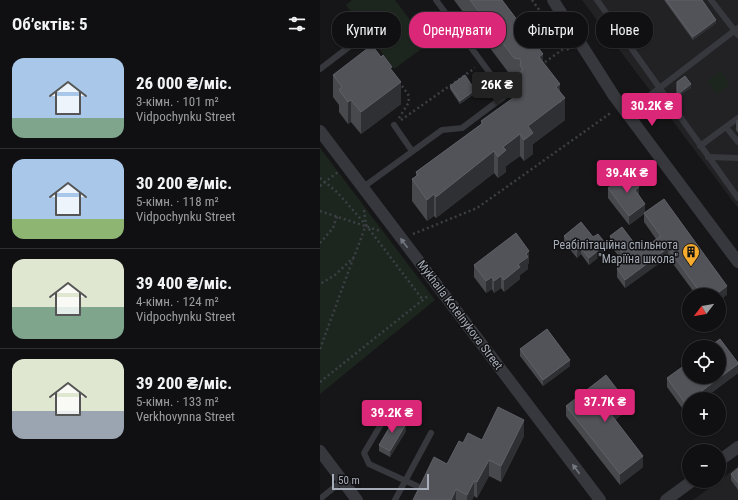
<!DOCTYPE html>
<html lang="uk">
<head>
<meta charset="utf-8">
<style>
	:root { --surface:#101012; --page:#19191b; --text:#f1f3f6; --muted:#9c9d9f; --line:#303032; --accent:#db2777 }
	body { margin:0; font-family:"Roboto Condensed",sans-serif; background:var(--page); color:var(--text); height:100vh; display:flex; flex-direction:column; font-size:15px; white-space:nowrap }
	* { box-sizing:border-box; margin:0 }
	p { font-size:13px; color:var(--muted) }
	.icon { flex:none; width:22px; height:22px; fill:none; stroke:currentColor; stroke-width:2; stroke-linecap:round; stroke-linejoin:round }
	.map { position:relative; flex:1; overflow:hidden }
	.side { display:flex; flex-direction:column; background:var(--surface); width:320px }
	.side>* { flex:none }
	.guide { position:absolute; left:12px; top:12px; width:346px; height:36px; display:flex; gap:8px }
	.needle { width:26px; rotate:239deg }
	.controls { position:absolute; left:362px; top:288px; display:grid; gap:8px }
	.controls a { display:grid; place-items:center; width:44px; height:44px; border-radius:50%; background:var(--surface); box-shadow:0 1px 3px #0004,0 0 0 1px var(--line); font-size:20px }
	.scale { position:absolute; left:12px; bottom:10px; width:97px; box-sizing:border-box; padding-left:4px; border:2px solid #a7adb8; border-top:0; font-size:11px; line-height:14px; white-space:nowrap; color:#a7adb8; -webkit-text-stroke:3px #111113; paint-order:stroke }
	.price { position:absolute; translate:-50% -34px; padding:0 9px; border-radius:4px; background:var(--accent); color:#fff; font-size:13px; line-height:26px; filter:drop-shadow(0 1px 2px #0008) }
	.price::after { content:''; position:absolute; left:50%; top:24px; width:12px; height:9px; margin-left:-6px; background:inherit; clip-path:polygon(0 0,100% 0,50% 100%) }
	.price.selected { background:#222; color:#fff }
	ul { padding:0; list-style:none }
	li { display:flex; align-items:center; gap:12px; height:100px; padding:0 12px }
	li+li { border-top:1px solid var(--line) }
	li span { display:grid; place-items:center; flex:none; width:112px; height:80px; border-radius:12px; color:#555 }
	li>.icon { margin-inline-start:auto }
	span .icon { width:48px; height:48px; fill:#fffc; stroke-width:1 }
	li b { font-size:17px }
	h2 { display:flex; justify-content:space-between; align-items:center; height:48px; padding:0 12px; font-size:17px }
	.chip { padding:0 14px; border-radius:16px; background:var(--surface); box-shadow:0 1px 3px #0004,0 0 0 1px var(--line); font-size:14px; line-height:36px }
	.chip.selected { background:var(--accent); color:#fff }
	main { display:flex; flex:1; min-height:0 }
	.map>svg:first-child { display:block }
	.built { fill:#222225 }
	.green { fill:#1d261e }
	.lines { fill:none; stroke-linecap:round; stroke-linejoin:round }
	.path { stroke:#3c3f44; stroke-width:2.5; stroke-dasharray:2 3; stroke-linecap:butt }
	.lane { stroke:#36383d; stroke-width:6 }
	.street { stroke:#36383d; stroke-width:12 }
	.wall { fill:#47494d }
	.shaded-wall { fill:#2f3033 }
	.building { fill:#525359; stroke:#5f6168 }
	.oneway { fill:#747881 }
	.labels { text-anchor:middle; stroke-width:3; stroke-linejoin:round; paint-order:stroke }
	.poi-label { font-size:12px; fill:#a7adb8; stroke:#111113; text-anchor:end }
	.street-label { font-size:12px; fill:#a7adb8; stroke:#111113 }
</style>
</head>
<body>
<main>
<section class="side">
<h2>Об’єктів: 5<svg class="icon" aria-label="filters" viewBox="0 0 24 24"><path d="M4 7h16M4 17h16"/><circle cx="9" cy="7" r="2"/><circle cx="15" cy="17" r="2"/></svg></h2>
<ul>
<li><span style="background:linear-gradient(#a9c7e8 75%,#7fa58c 0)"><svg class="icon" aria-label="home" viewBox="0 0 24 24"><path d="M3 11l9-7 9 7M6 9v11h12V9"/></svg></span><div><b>26 000 ₴/міс.</b><p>3-кімн. · 101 m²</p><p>Vidpochynku Street</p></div></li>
<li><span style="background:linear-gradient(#a9c7e8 75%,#8fb573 0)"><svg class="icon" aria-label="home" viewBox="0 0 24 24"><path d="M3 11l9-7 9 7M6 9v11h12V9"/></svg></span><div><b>30 200 ₴/міс.</b><p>5-кімн. · 118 m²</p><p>Vidpochynku Street</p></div></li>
<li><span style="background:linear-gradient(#dfe7d0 60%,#7fa58c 0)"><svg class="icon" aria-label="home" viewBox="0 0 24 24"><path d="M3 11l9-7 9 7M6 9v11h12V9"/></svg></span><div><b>39 400 ₴/міс.</b><p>4-кімн. · 124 m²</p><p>Vidpochynku Street</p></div></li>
<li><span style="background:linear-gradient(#dfe7d0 65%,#9aa5b1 0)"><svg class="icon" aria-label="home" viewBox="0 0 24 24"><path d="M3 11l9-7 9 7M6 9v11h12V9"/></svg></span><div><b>39 200 ₴/міс.</b><p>5-кімн. · 133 m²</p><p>Verkhovynna Street</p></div></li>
</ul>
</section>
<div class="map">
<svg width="418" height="500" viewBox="0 0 418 500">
	<rect width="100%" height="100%" fill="#161618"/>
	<g class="built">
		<polygon points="262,0 418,0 418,208"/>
		<polygon points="418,466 418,500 373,500 399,481"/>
	</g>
	<g class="green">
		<polygon points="32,0 75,0 108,44 74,69 26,5"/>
		<polygon points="401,71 410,84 397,94 387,81"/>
		<polygon points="0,148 115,300 0,394"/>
	</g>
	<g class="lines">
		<g class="path">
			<polyline points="212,0 249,51"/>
			<polyline points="221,65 246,47"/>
			<polyline points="79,118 89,102 88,94 79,82"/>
			<polyline points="81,120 155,68"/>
			<polyline points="0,178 17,192 46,225 34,257 15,275 0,284"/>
			<polyline points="0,186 18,172"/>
			<polyline points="44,210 46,225 103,300"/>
			<polyline points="0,211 60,231"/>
			<polyline points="93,234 157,208 292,112"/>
			<polyline points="0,243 13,228 17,216"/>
			<polyline points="0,349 33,259"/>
			<polyline points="0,382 109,295"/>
		</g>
		<g class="lane">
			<polyline points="277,0 418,198"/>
			<polyline points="391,0 418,35"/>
			<polyline points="0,69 38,40"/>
			<polyline points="186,95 197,83"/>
			<polyline points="307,113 418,28"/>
			<polyline points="74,125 92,151"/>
			<polyline points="406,127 418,142"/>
			<polyline points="380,146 418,118"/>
			<polyline points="388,157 418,158"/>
			<polyline points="42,188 122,130 142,128 186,95 116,0"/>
			<polyline points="63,421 44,453 49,464 97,486"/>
			<polyline points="0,499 22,481"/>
			<polyline points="75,500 111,433"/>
		</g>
		<g class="street">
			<polyline points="233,0 294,96 418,262"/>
			<polyline points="0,131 280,500"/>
			<polyline points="0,451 37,500"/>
			<polyline points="399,461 418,447"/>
			<polyline points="346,500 372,481"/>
		</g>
	</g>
	<g class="wall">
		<polygon points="134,0 182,0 223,62 240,91 245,120 213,144 213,154 204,161 200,156 186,166 186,172 178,178 174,173 116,218 114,216 107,221 92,201 92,179 96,176 96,172 161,124 161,121 196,96 196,80 194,80"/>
		<polygon points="344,0 382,0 396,23 373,40"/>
		<polygon points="72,71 81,104 41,134 31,122 28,124 19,112 19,105 13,97 13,75"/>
		<polygon points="130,86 155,93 140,104 130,89"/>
		<polygon points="418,119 418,133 416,130 416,121"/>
		<polygon points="288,188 319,195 325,213 407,295 376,295 348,257 305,288 297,277 297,268 304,263 290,245 290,236 320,251 336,239 324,222 324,214 309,225 288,198"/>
		<polygon points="244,236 273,237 286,251 269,265 261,254 257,258 244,242"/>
		<polygon points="209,263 208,264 208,269 200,275 200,279 184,292 181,288 174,293 172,289 166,293 154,277 154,265"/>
		<polygon points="200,349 250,366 223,386 200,356"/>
		<polygon points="369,370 418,373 383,399 369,399 365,412 347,387 347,378"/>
		<polygon points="246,406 306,411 295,420 323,467 300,485 246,416"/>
		<polygon points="86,431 70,457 59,451 59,445"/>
		<polygon points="204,436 181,482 169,476 157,498 154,496 152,500 93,500 127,464 143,443 162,440"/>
		<polygon points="418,468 418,490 411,480 411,474"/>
	</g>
	<g class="shaded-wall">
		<polygon points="396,20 396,23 373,40 373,37"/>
		<polygon points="223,54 223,75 219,57"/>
		<polygon points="81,82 81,104 41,134 41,112"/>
		<polygon points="240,84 240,103 245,98 245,120 213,144 213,154 204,161 204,140 208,126 236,87"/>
		<polygon points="371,84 371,88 357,98 357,95"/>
		<polygon points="155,90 155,93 140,104 140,101"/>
		<polygon points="31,100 31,122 28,124 28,102"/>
		<polygon points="200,134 200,156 186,166 186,172 178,178 178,157 183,147"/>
		<polygon points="174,151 174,173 116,218 116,197"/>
		<polygon points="319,187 319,196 315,190"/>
		<polygon points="114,194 114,216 107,221 107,200"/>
		<polygon points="325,204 325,213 309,225 309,216"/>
		<polygon points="286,244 286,251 269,265 269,258"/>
		<polygon points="261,248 261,254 257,258 257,251"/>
		<polygon points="348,248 348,257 305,288 305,280"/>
		<polygon points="209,251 209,263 208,264 208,269 200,275 200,279 184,292 184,280 198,264 206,254"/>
		<polygon points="181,276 181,288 174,293 174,281"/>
		<polygon points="172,277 172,289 166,293 166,281"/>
		<polygon points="407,286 407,295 399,301 399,295 395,295"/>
		<polygon points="250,360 250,366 223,386 223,380"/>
		<polygon points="418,364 418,373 383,399 371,399"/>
		<polygon points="369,400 369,409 365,412 365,403"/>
		<polygon points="306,401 306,411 290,424 290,413"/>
		<polygon points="204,420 204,436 181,482 181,466"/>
		<polygon points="86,424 86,431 70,457 70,451"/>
		<polygon points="323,456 323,467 300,485 300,474"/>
		<polygon points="169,460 169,476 157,498 157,482"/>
		<polygon points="154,481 154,496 152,500 147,500 147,495"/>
		<polygon points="136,489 136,500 131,500"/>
	</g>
	<g class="building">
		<polygon points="150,0 182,0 223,54 219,57 240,84 236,87 245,98 208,126 213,133 204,140 200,134 183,147 186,150 178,157 174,151 116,197 114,194 107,200 92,179 98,175 96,172 163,123 161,121 200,93 196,88 202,83 196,75 203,70 200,65 201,62 200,59 194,58"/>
		<polygon points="346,0 382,0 396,20 373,37"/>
		<polygon points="52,45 61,57 63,55 72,67 70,68 81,82 41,112 31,100 28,102 19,90 22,87 13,75"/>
		<polygon points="145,75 155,90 140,101 130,86"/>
		<polygon points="365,76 371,84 357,95 357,82"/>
		<polygon points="309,173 319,187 315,190 325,204 309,216 288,188"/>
		<polygon points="344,199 407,286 395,295 382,295 348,248 305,280 297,268 308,260 290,236 302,227 320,251 341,236 324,213"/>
		<polygon points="261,222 273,237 278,234 286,244 269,258 261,248 257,251 244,236"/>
		<polygon points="196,233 209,251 206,254 208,257 198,264 200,267 184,280 181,276 174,281 172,277 166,281 154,265"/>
		<polygon points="227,329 250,360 223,380 200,349"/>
		<polygon points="400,339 418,363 418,364 371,399 369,399 369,400 365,403 347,378 365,365 369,370 369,377 399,377 399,347 389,347"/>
		<polygon points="286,375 306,401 290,413 323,456 300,474 246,406"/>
		<polygon points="178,407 204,420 181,466 169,460 157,482 154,481 147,495 136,489 131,500 93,500 114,457 127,464 139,441 143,443 148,433 162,440"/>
		<polygon points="75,418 86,424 70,451 59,445"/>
		<polygon points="418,468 418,483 411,474"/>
	</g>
	<defs><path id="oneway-solid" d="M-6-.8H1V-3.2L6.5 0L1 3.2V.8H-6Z"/></defs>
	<g class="oneway">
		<use href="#oneway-solid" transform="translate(84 243) rotate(-127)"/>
		<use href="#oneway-solid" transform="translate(256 469) rotate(-127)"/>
	</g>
	<defs>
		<symbol id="building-pin" viewBox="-11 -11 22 30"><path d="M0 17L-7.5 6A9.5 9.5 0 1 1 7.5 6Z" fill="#f7ac2e" stroke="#111113"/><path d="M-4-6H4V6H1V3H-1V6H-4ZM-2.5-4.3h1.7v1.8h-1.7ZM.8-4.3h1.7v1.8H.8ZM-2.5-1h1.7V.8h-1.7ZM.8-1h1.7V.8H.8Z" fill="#111"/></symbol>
	</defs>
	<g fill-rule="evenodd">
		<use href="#building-pin" x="361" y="242" width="20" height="27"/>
	</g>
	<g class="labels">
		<g class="poi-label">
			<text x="358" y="249">Реабілітаційна спільнота<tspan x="358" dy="14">"Маріїна школа"</tspan></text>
		</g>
		<g class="street-label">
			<text transform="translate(140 315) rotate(53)" y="4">Mykhaila Kotelnykova Street</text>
		</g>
	</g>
</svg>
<div class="controls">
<a><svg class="needle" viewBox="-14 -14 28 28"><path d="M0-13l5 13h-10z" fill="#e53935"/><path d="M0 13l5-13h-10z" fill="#9c9d9f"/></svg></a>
<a><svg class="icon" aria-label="locate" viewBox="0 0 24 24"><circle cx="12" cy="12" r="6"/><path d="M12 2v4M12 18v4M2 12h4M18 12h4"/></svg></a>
<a>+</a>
<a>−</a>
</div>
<div class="scale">50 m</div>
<b class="price selected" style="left:177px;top:106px">26K ₴</b>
<b class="price" style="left:332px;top:127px">30.2K ₴</b>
<b class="price" style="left:307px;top:194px">39.4K ₴</b>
<b class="price" style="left:285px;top:423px">37.7K ₴</b>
<b class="price" style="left:72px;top:434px">39.2K ₴</b>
<div class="guide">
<a class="chip">Купити</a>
<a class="chip selected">Орендувати</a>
<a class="chip">Фільтри</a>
<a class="chip">Нове</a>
</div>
</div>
</main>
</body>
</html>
